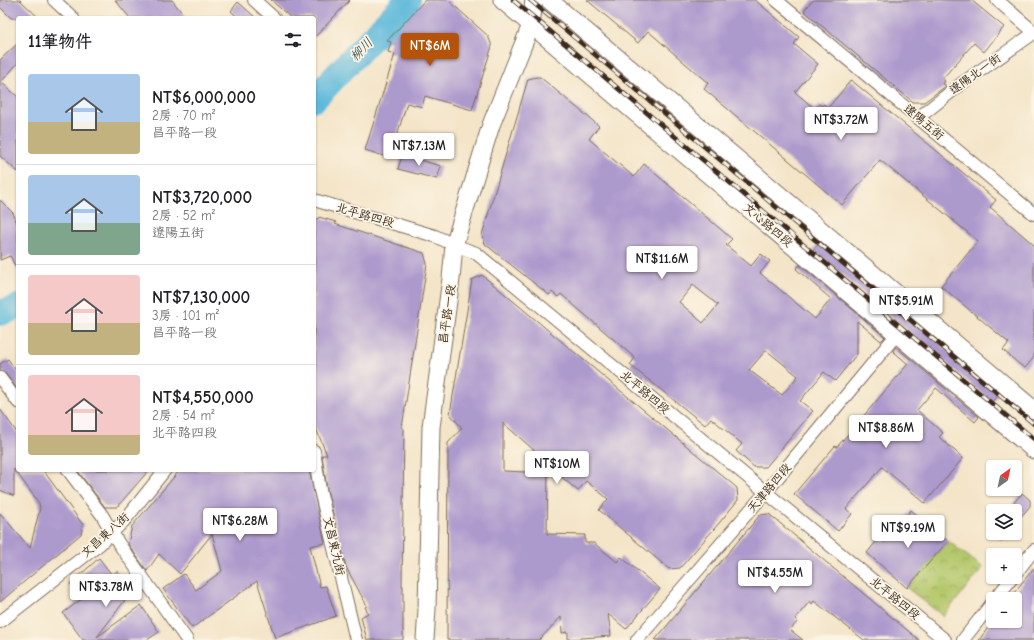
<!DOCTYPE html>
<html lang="zh-TW">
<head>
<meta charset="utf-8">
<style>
	:root { --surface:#fff; --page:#f2f2f2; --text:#202124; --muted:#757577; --line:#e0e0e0; --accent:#b45309 }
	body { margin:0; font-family:"Comic Neue","LXGW WenKai TC",sans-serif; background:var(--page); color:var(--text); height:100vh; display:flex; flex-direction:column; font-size:15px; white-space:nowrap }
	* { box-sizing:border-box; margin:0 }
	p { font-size:13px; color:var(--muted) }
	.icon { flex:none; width:22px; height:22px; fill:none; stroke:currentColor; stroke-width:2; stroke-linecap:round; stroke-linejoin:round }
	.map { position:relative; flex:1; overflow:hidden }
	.details { position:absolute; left:16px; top:16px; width:300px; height:456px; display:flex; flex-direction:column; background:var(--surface); border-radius:4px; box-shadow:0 1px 3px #0004 }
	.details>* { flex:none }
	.needle { width:26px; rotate:33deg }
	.controls { position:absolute; left:986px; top:460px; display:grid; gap:8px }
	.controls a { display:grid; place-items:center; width:36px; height:36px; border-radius:4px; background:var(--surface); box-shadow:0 1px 3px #0004; font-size:20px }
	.price { position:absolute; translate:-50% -34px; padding:0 9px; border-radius:4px; background:#fff; color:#222; font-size:13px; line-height:26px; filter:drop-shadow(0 1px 2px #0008) }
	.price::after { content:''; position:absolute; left:50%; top:24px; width:12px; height:9px; margin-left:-6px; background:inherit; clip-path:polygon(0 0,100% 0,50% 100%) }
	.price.selected { background:var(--accent); color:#fff }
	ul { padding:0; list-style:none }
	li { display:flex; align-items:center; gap:12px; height:100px; padding:0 12px }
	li+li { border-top:1px solid var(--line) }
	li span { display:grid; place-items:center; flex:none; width:112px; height:80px; border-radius:4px; color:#555 }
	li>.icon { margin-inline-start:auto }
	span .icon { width:48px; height:48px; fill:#fffc; stroke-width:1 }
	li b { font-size:17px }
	h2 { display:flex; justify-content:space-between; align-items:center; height:48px; padding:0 12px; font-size:17px }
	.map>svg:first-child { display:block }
	.park { fill:url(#park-crowns); stroke:#787944 }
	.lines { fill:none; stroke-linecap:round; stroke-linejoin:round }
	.river { stroke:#5cb8da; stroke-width:26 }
	.building { fill:#ad9acd; fill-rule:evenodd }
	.street-casing { stroke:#7c6b5a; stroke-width:14 }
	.secondary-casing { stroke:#7c6b5a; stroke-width:19 }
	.street { stroke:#fff; stroke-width:12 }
	.secondary { stroke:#fff; stroke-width:17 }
	.rail-casing { stroke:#3b2a1e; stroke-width:4.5 }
	.rail { stroke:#fcf5e5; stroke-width:3; stroke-dasharray:9; stroke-linecap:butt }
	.labels { text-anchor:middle; stroke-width:3.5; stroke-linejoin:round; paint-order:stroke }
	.street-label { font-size:12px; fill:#3b2a1e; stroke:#fcf5e5 }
	.water-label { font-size:13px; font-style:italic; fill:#475c60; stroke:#fcf5e5 }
</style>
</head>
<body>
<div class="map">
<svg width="1034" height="640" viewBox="0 0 1034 640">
	<defs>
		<pattern id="park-crowns" width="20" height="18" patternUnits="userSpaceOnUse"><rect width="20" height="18" fill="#b4c86b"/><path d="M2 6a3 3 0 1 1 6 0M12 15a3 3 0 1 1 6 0" fill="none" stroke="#94a357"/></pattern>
	</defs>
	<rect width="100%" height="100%" fill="#fcf5e5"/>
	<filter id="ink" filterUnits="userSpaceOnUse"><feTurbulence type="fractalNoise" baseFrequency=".025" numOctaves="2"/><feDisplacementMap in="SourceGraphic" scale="8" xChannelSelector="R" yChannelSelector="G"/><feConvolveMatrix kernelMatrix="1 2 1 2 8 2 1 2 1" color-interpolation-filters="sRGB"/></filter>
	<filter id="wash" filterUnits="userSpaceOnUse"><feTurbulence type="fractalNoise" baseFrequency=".012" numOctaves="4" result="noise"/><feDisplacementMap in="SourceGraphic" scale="16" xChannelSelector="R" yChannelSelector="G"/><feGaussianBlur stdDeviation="0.9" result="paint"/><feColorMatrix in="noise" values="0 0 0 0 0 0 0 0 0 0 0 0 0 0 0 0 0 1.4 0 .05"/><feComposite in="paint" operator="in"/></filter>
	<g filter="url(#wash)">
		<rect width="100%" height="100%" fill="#f4e5c9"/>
		<polygon class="park" points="948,541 983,568 943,616 907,588"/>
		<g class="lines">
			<g class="river">
				<polyline points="314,99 408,0"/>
				<polyline points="0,313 18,307"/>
			</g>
		</g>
		<g id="blocks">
			<g class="building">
				<polygon points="0,0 20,0 39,18 11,18 0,7"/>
				<polygon points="115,0 172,0 186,18 130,18"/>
				<polygon points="271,0 350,0 314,38 314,18 291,18"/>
				<polygon points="425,0 448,0 488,36 492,46 472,110 425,96 422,107 407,103 390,158 365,150 395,54 388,52 391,42 387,41"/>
				<polygon points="587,0 755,0 799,37 794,44 818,64 795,92 815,109 819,104 822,106 824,104 828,108 851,80 996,200 990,207 1034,245 1034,357 1025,368 1019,364 1003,350 1009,343 941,286 978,241 880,160 842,205 704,89 708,83 648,31 638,43"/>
				<polygon points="813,0 971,0 1004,27 984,52 974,43 942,79 945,81 943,84 946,86 924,102 913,102 804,11"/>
				<polygon points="238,2 256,18 238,18 231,11"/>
				<polygon points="18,43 18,63 1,82 18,97 18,172 0,156 0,60"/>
				<path d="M 537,77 L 540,77 L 599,126 L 589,139 L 634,177 L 644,164 L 732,239 L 726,245 L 751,266 L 761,254 L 770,261 L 760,273 L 815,319 L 831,299 L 796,269 L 800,265 L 885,337 L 881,341 L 857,321 L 857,354 L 835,381 L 824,372 L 800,401 L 813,411 L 766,467 L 754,467 L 736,451 L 742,444 L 711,418 L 705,425 L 630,365 L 635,358 L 561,294 L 558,297 L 552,292 L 549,295 L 485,244 L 482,235 L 528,79 ZM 693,285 L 718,305 L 703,323 L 679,302 ZM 766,350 L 798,376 L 782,395 L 749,370 Z"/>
				<polygon points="402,155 441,166 437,179 398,169"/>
				<polygon points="0,200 13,213 18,226 18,271 10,256 0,260"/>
				<polygon points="319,217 336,222 335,224 424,253 427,264 402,428 404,429 402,586 403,586 403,640 367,640 361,617 368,613 365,607 367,606 346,567 327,489 322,455 327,455 314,424 314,218 318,219"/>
				<polygon points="820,242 999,394 992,402 813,250"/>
				<polygon points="482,275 737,488 738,500 720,522 680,568 669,569 599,510 608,499 586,481 578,491 533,453 535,451 503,423 503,471 548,473 547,534 585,535 585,543 594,543 617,562 621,557 660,589 626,629 608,614 611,636 568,639 568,632 562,633 561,617 539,640 447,640 448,443 462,428 450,414 472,280"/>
				<polygon points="896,347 979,417 975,422 936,388 917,410 943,433 939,437 963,458 925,503 882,467 846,509 852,514 838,531 794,494 835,446 837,447 908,364 893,351"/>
				<polygon points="8,359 18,373 18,390 6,374 0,371 0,364"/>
				<polygon points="0,409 18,434 18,470 43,470 83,525 81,534 0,602 0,513 30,548 40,508 39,503 14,469 14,496 0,490"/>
				<polygon points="77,470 149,470 117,507 105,507"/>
				<polygon points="180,470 309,470 325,543 310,546 320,587 326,586 336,616 275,638 257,581 192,628 163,589 184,574 196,590 222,571 212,534 180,574 159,554 147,571 128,544 132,526"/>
				<polygon points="1022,493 1030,500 1030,506 1015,524 1015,511 1007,511"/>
				<polygon points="911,510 948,541 907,588 867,553 879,538 884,542"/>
				<polygon points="769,514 833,568 919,640 864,640 814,601 812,604 810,601 795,619 798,621 790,630 803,640 655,640 760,515"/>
				<polygon points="993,529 993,533 1008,533 1002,541 991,532"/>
				<polygon points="99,558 112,575 117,571 132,591 97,637 141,605 159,632 147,640 83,640 63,613 83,598 70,584"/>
				<polygon points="1034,568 1034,640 979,640 993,621 1015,621 1015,599 1009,599"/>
			</g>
		</g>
	</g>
	<g filter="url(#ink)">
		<use href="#blocks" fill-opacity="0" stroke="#7c6b5a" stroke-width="1"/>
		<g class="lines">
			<defs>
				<g id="street">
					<polyline points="54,0 73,18"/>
					<polyline points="254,0 274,18"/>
					<polyline points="776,0 1034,214"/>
					<polyline points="997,0 1034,32"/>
					<polyline points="918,118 961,84 1034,33"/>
					<polyline points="314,200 435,236 454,245 476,253 945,640"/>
					<polyline points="0,378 18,402"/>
					<polyline points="314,451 320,490 356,640"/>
					<polyline points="68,470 102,515 119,544 187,640"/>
					<polyline points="1015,574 1034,550"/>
					<polyline points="995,599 1013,577"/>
					<polyline points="0,622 100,544 124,521 165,470"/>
					<polyline points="637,640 766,492 897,334"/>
					<polyline points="963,640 993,602"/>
				</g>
				<g id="secondary">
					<polyline points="502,0 1034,450"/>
					<polyline points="549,0 1034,410"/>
					<polyline points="425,640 427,609 431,427 451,279 454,245 491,125 531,25 534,0"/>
				</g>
			</defs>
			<use href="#street" class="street-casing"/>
			<use href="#secondary" class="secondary-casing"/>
			<use href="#street" class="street"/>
			<use href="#secondary" class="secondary"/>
			<defs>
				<g id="rail">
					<polyline points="513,0 1034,439"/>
					<polyline points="530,0 1034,424"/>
				</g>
			</defs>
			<use href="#rail" class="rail-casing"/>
			<use href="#rail" class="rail"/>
		</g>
	</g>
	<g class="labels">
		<g class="street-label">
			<text transform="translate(975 74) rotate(-36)" y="4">遼陽北一街</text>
			<text transform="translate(924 122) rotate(40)" y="4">遼陽五街</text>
			<text transform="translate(365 215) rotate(16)" y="4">北平路四段</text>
			<text transform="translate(768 225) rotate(40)" y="4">文心路四段</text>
			<text transform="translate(447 314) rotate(-82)" y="4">昌平路一段</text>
			<text transform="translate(645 392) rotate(40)" y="4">北平路四段</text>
			<text transform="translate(769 488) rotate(-50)" y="4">天津路四段</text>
			<text transform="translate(105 535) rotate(-42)" y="4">文昌東八街</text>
			<text transform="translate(334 546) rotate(77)" y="4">文昌東九街</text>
			<text transform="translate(895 598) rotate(39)" y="4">北平路四段</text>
		</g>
		<g class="water-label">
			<text transform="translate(361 49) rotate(-46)" y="5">柳川</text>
		</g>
	</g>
</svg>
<div class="controls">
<a><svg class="needle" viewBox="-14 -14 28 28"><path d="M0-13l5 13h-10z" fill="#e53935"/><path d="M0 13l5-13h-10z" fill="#757577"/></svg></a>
<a><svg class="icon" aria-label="layers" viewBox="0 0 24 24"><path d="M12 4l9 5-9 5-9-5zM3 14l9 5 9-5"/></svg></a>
<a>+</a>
<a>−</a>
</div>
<b class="price selected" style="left:430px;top:67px">NT$6M</b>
<b class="price" style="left:841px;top:141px">NT$3.72M</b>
<b class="price" style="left:419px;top:167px">NT$7.13M</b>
<b class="price" style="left:662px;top:280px">NT$11.6M</b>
<b class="price" style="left:906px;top:322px">NT$5.91M</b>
<b class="price" style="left:886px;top:449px">NT$8.86M</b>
<b class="price" style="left:557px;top:485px">NT$10M</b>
<b class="price" style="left:240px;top:542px">NT$6.28M</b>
<b class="price" style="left:908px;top:549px">NT$9.19M</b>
<b class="price" style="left:775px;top:594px">NT$4.55M</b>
<b class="price" style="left:106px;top:608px">NT$3.78M</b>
<section class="details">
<h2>11筆物件<svg class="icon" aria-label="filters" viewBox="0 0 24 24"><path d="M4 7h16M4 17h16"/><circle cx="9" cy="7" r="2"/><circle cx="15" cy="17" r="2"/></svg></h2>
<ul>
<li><span style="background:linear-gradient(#a9c7e8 60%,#c2b280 0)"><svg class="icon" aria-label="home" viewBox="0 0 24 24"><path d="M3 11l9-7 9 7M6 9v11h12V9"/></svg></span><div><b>NT$6,000,000</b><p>2房 · 70 m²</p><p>昌平路一段</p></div></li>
<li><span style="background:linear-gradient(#a9c7e8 60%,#7fa58c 0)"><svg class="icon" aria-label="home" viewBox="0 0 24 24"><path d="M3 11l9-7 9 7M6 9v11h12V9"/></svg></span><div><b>NT$3,720,000</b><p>2房 · 52 m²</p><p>遼陽五街</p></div></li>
<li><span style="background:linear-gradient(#f6c9c9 60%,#c2b280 0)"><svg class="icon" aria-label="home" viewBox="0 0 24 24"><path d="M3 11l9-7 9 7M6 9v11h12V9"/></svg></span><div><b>NT$7,130,000</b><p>3房 · 101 m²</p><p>昌平路一段</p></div></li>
<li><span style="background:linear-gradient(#f6c9c9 75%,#c2b280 0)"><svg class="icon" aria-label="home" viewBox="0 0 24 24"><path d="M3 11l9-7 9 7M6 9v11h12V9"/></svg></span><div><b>NT$4,550,000</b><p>2房 · 54 m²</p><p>北平路四段</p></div></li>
</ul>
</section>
</div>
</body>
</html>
